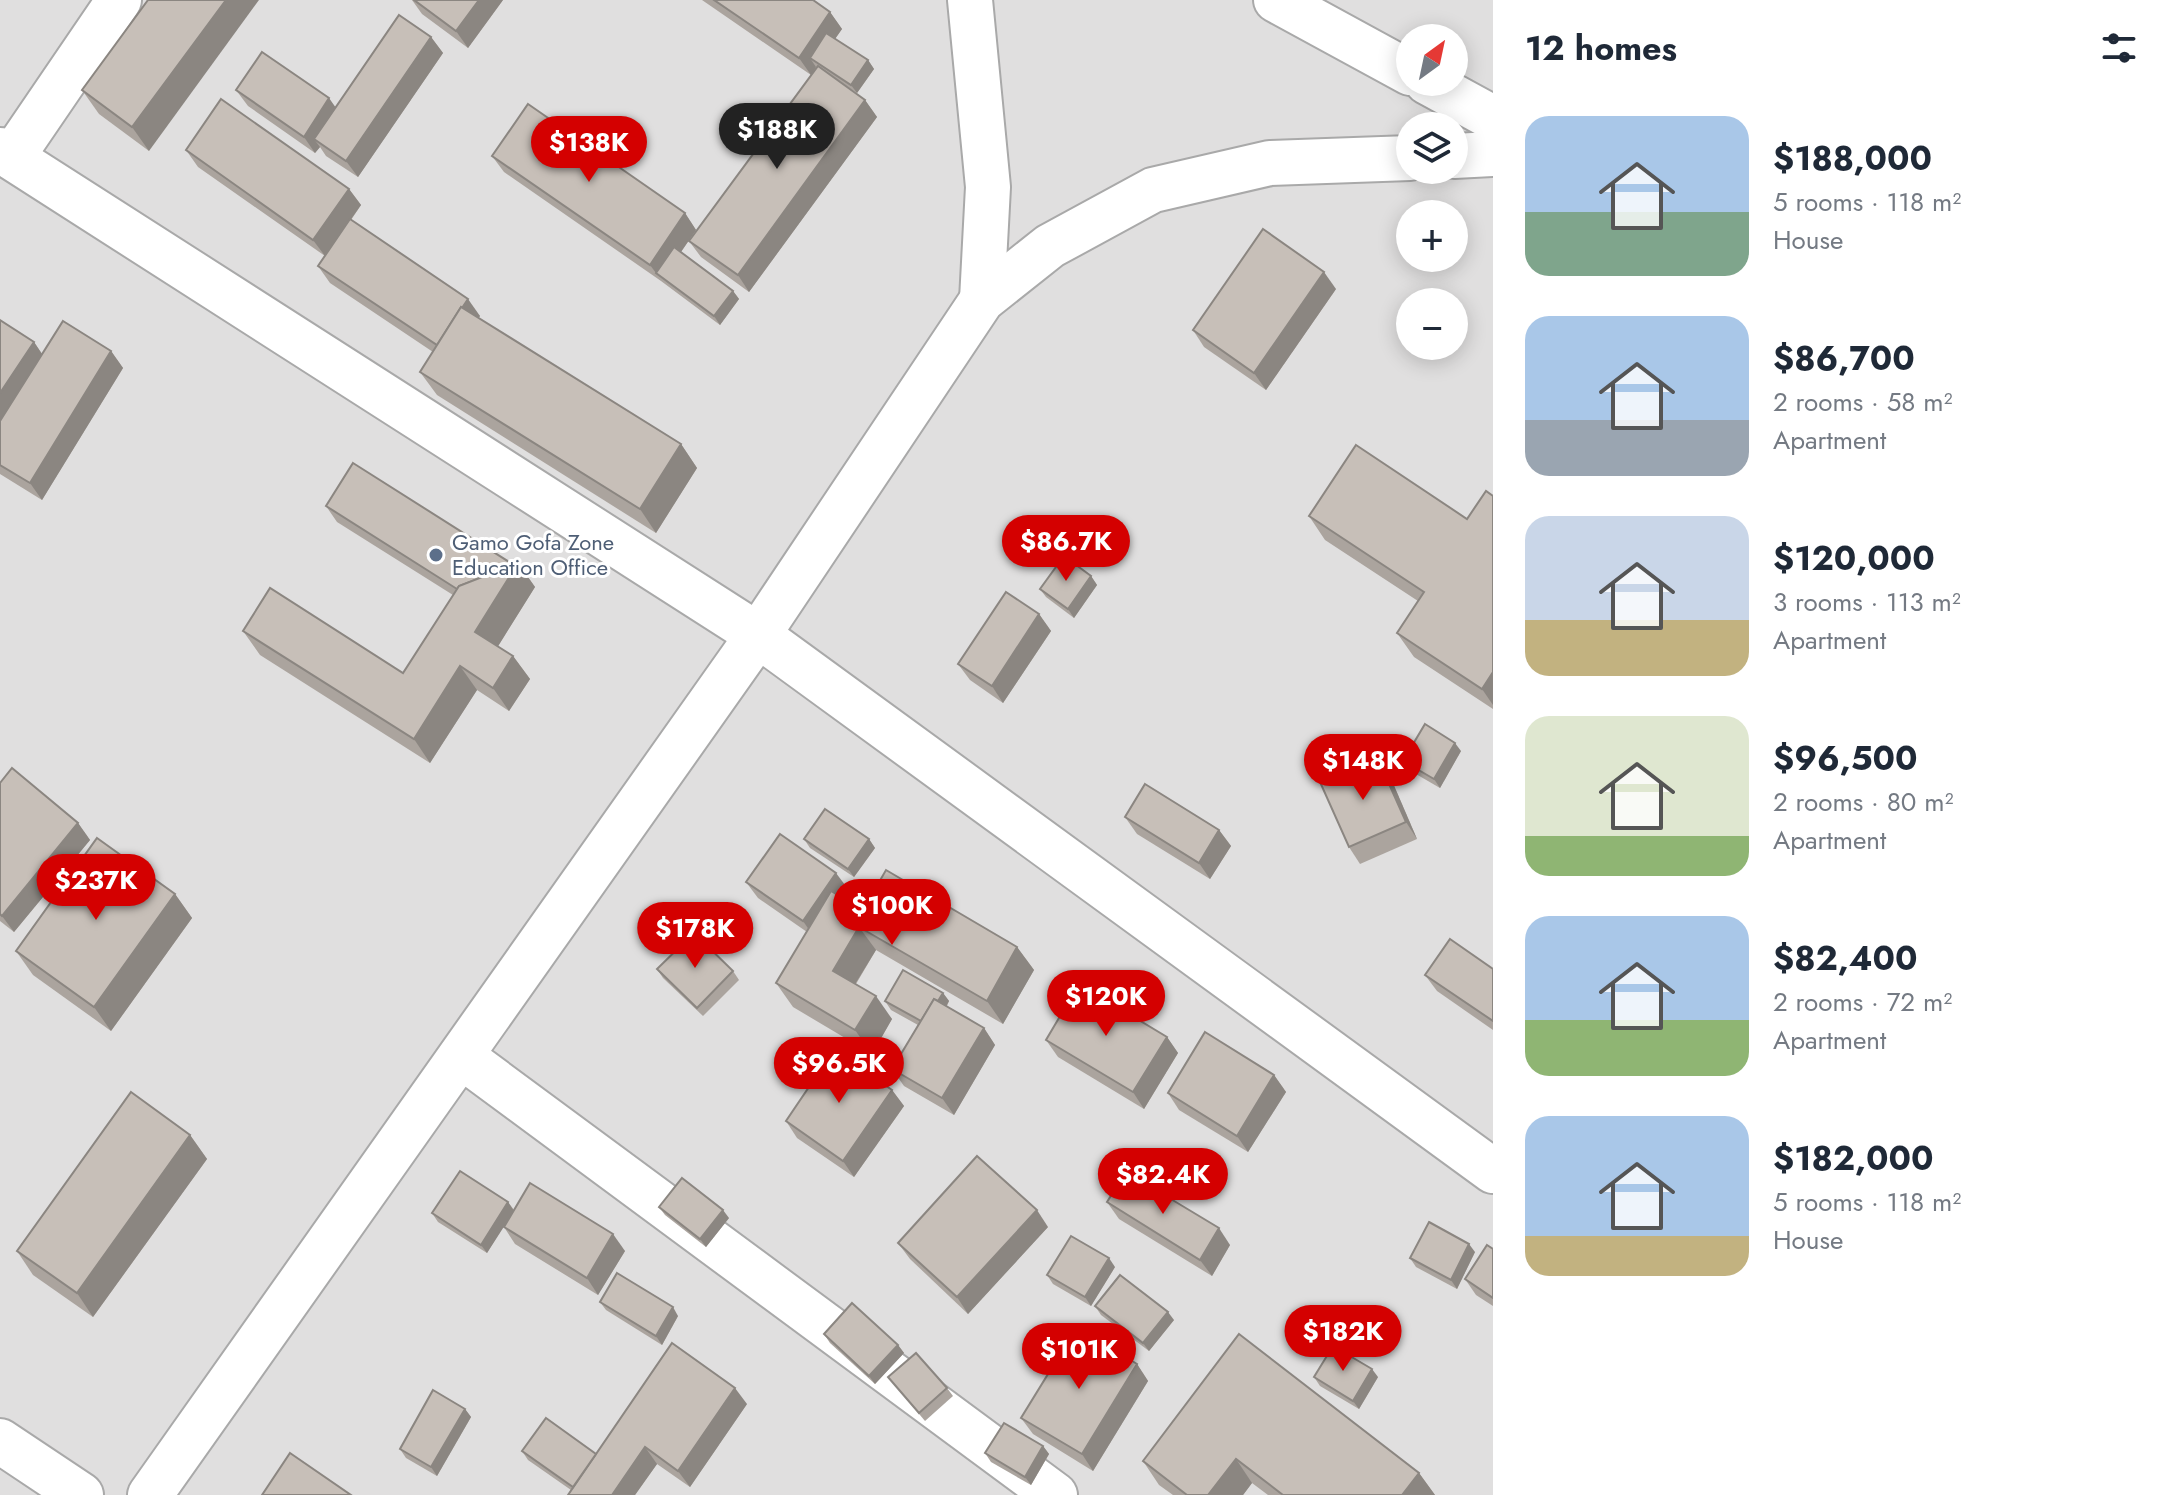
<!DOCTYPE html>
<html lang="en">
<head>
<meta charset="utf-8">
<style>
	:root { --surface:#fff; --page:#f6f6f7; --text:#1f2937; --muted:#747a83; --accent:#d40000 }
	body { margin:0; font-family:Jost,sans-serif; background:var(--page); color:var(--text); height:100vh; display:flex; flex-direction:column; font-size:30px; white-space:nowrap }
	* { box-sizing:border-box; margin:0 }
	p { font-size:26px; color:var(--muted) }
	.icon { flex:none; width:44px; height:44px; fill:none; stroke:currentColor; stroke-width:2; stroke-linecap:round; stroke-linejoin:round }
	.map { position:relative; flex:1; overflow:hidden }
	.details { display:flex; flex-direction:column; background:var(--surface); width:680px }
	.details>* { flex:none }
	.needle { width:52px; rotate:33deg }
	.tools { position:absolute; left:1396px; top:24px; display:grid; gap:16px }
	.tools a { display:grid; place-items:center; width:72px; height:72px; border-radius:50%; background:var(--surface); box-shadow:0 4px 20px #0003; font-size:40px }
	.price { position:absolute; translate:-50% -68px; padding:0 18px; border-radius:28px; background:var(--accent); color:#fff; font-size:26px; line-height:52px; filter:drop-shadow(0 2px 4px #0008) }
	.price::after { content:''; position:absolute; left:50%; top:48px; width:24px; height:18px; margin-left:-12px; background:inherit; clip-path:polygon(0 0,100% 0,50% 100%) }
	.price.selected { background:#222; color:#fff }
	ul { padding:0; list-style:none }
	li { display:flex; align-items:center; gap:24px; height:200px; padding:0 32px }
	li span { display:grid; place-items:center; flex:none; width:224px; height:160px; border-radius:24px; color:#555 }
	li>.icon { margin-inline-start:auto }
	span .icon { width:96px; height:96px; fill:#fffc; stroke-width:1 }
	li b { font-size:34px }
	h2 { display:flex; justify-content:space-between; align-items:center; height:96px; padding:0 32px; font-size:34px }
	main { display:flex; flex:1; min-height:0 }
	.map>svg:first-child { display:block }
	.residential { fill:#e0dfdf; fill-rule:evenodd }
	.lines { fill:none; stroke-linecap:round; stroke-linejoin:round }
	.minor-casing { stroke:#a9a9a9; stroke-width:48 }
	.minor { stroke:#fff; stroke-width:44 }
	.wall { fill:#aba49e }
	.shaded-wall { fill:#8b8681 }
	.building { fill:#c7bfb8; stroke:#8b8681; stroke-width:2 }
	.service-dot { fill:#5c6f8a; stroke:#fff; stroke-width:3 }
	.labels { text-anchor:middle; stroke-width:6; stroke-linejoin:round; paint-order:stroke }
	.service-label { font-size:22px; fill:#4e5e75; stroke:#fff; text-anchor:start }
</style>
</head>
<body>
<main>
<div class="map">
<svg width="1493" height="1495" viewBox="0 0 1493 1495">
	<rect width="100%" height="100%" fill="#f2efe9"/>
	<path class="residential" d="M 0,0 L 1493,0 L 1493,1495 L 0,1495 ZM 1410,38 L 1454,38 L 1454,82 L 1410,82 ZM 1410,126 L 1454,126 L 1454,170 L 1410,170 ZM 1410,214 L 1454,214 L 1454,258 L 1410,258 ZM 1410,302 L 1454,302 L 1454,346 L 1410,346 Z"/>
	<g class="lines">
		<defs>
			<g id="minor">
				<polyline points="970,0 988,187 982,300"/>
				<polyline points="1276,0 1410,73"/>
				<polyline points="1427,82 1493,118"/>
				<polyline points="0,150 758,635 1493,1171"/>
				<polyline points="1454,156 1493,154"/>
				<polyline points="12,157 119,0"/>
				<polyline points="461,1056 1055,1495"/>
				<polyline points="0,1441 81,1495"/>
				<polyline points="150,1495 758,635 982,300 1050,246 1153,190 1270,163 1410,158"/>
			</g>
		</defs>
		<use href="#minor" class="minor-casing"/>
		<use href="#minor" class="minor"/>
	</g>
	<g class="wall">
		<polygon points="148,0 149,151 99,114 82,90"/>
		<polygon points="412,0 503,0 468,48 422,14"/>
		<polygon points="702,0 813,0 830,12 842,29 835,39 868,60 874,69 857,93 840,82 865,100 877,117 749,292 701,257 689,241 817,67 811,75"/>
		<polygon points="431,37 443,53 358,177 326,156 320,147 315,153 248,106 236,90 336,107"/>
		<polygon points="186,150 349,189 361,205 351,220 480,316 478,318 681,444 697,468 656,533 437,395 420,372 433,352 330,283 318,266 325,256 198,167"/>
		<polygon points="492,156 685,213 696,230 681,252 733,291 739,299 720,325 661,281 504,172"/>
		<polygon points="1336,289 1266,390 1204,347 1193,330"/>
		<polygon points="0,320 34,342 42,354 111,351 123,368 42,500 0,474"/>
		<polygon points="1493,496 1493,709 1414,657 1397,633 1418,601 1325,540 1309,516 1467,519"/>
		<polygon points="326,506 514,565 518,563 535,587 498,646 513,656 530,679 509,711 477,690 430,763 260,655 243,631 403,673 453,595 337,522"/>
		<polygon points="1091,576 1097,585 1074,618 1046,597 1040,589"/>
		<polygon points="1039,614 1051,631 1003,703 970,680 958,664"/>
		<polygon points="1461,751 1440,788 1409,770 1403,761"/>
		<polygon points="1389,774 1417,839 1360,864 1349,847"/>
		<polygon points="0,783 78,823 90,840 14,932 0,921"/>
		<polygon points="1125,817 1219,830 1231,846 1210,879 1137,834"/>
		<polygon points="804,839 869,839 875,848 854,877 810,848"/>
		<polygon points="746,882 848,889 842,898 863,910 1017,947 1034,970 1003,1024 876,950 856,984 892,1019 872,1054 793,1007 776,983 807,932 758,898"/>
		<polygon points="175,894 192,918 111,1031 33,975 16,951"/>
		<polygon points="657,969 733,971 739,980 703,1016 663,978"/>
		<polygon points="1493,969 1493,1030 1437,991 1425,975"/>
		<polygon points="943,993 949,1001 947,1006 984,1028 995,1045 954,1115 904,1086 892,1069 918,1025 891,1010 885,1001"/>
		<polygon points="1167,1037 1178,1053 1144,1109 1058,1057 1046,1040"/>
		<polygon points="1274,1075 1286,1092 1248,1152 1179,1110 1168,1093"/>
		<polygon points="892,1090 904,1106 854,1177 797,1138 786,1121"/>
		<polygon points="190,1135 207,1159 93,1317 33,1275 17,1251"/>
		<polygon points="508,1202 514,1210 625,1251 598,1295 515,1244 504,1227 506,1222 487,1253 438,1222 432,1213"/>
		<polygon points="1107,1202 1230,1245 1212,1276 1119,1219"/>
		<polygon points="659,1207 729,1218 706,1247 665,1215"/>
		<polygon points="1048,1227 968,1314 910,1259 898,1243"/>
		<polygon points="1493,1249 1493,1306 1476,1295 1465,1279"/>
		<polygon points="1475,1252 1457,1289 1416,1267 1410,1258"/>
		<polygon points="1115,1267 1091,1306 1053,1284 1047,1275"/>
		<polygon points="600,1302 678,1316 662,1345 606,1310"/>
		<polygon points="1095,1306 1174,1320 1149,1351 1101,1315"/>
		<polygon points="824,1334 898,1345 904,1353 875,1384 830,1343"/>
		<polygon points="1239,1334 1419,1473 1435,1495 1268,1495 1252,1483 1243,1495 1173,1495 1159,1485 1143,1461"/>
		<polygon points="1137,1364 1148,1381 1093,1471 1033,1434 1021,1418"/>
		<polygon points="888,1377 947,1388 953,1396 925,1421"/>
		<polygon points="1314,1377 1378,1377 1359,1409 1320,1386"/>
		<polygon points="747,1404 690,1487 657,1464 635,1495 568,1495 571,1490 528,1460 522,1451 596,1454"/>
		<polygon points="465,1409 471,1417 437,1476 406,1458 400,1449"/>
		<polygon points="1043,1446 1049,1454 1031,1485 991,1462 985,1453"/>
	</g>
	<g class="shaded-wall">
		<polygon points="226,0 259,0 149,151 132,127"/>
		<polygon points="479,0 503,0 468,48 456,31"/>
		<polygon points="830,12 842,29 818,63 810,58 816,67 811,75 799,58"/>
		<polygon points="431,37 443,53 358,177 346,161"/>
		<polygon points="868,60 874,69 857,93 851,85"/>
		<polygon points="329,98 341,115 314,139 320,147 315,153 304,137"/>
		<polygon points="865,100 877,117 749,292 738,275"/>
		<polygon points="349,189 361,205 325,256 313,240"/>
		<polygon points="685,213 696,230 663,278 656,273 650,265"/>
		<polygon points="1324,272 1336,289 1266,390 1254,373"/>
		<polygon points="733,291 739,299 720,325 714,316"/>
		<polygon points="468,299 480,316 449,362 437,346"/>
		<polygon points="34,342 50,366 0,442 0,393"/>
		<polygon points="111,351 123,368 42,500 30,483"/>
		<polygon points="681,444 697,468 656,533 640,509"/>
		<polygon points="518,563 535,587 492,656 475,632"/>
		<polygon points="1091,576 1097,585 1074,618 1068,609"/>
		<polygon points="1039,614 1051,631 1003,703 992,686"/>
		<polygon points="513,656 530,679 509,711 493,688"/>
		<polygon points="460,666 477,690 430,763 414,739"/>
		<polygon points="1493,672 1493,705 1482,689"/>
		<polygon points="1455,743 1461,751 1440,788 1434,779"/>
		<polygon points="1377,757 1389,774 1417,839 1406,822"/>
		<polygon points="78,823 90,840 14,932 2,916"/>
		<polygon points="1219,830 1231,846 1210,879 1199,863"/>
		<polygon points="869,839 875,848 854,877 848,869"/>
		<polygon points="836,873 848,889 814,937 803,921"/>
		<polygon points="175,894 192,918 111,1031 94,1007"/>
		<polygon points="859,927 876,950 849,994 833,971"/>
		<polygon points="1017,947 1034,970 1003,1024 987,1001"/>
		<polygon points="943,993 949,1001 931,1033 925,1024"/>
		<polygon points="876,996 892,1019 872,1054 855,1030"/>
		<polygon points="984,1028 995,1045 954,1115 942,1098"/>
		<polygon points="1167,1037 1178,1053 1144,1109 1133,1092"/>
		<polygon points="1274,1075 1286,1092 1248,1152 1237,1136"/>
		<polygon points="892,1090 904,1106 854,1177 843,1161"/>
		<polygon points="190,1135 207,1159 93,1317 77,1293"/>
		<polygon points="508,1202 514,1211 487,1253 481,1245"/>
		<polygon points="723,1210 729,1218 706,1247 700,1239"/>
		<polygon points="1037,1210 1048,1227 968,1314 957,1297"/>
		<polygon points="1219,1228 1230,1245 1212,1276 1200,1260"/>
		<polygon points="613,1234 625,1251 598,1295 587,1278"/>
		<polygon points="1469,1244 1475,1252 1457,1289 1451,1280"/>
		<polygon points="1109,1258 1115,1267 1091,1306 1085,1297"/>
		<polygon points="673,1307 678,1316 662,1345 656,1336"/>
		<polygon points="1168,1312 1174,1320 1149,1351 1143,1343"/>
		<polygon points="898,1345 904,1353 875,1384 869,1376"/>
		<polygon points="1137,1364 1148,1381 1093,1471 1082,1454"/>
		<polygon points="1372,1369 1378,1377 1359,1409 1353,1401"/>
		<polygon points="735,1388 747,1404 690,1487 678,1471"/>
		<polygon points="465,1409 471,1417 437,1476 431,1467"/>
		<polygon points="1043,1446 1049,1454 1031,1485 1025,1477"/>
		<polygon points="645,1447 657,1464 635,1495 612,1495"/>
		<polygon points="1236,1459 1252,1483 1243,1495 1208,1495"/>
		<polygon points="1419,1473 1435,1495 1402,1495"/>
	</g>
	<g class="building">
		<polygon points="148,0 226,0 132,127 82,90"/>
		<polygon points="414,0 479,0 456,31"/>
		<polygon points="714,0 813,0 830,12 799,58"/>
		<polygon points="399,15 431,37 346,161 314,139"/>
		<polygon points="826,33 868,60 851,85 810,58"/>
		<polygon points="262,52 329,98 304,137 236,90"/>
		<polygon points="818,66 865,100 738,275 689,241"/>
		<polygon points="221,99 349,189 313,240 186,150"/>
		<polygon points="528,104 685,213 650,265 492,156"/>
		<polygon points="350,219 468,299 462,308 461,307 437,345 318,266"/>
		<polygon points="1263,229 1324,272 1254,373 1193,330"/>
		<polygon points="674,247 733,291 714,316 656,273"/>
		<polygon points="461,307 681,444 640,509 420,372"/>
		<polygon points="0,320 34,342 0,393"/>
		<polygon points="63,321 111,351 30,483 0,465 0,421"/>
		<polygon points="1356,445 1467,519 1486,491 1493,496 1493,672 1482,689 1397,633 1424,592 1309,516"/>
		<polygon points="353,463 514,565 459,586 457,589 326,506"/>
		<polygon points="1064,556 1091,576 1068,609 1040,589"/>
		<polygon points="518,563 475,632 513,656 493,688 460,666 414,739 243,631 270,588 403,673 459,586"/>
		<polygon points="1006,592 1039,614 992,686 958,664"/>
		<polygon points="1425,724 1455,743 1434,779 1403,761"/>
		<polygon points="1377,757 1406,822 1349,847 1320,782"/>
		<polygon points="12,768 78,823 2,916 0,914 0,783"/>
		<polygon points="1145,784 1219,830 1199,863 1125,817"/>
		<polygon points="825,809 869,839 848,869 804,839"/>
		<polygon points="780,834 836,873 803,921 746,882"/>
		<polygon points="97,838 175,894 94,1007 16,951"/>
		<polygon points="886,870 1017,947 987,1001 859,927 833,971 876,996 855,1030 776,983 831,891 863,910"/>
		<polygon points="694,933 733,971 697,1008 657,969"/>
		<polygon points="1450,939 1493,969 1493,1021 1425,975"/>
		<polygon points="903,970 943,993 938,1001 934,999 921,1021 885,1001"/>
		<polygon points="1079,984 1167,1037 1133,1092 1046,1040"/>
		<polygon points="934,999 984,1028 942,1098 892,1069"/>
		<polygon points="1205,1032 1274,1075 1237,1136 1168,1093"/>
		<polygon points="834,1050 892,1090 843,1161 786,1121"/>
		<polygon points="131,1092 190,1135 77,1293 17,1251"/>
		<polygon points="977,1156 1037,1210 957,1297 898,1243"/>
		<polygon points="460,1171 508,1202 481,1245 432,1213"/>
		<polygon points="1126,1172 1219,1228 1200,1260 1107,1202"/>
		<polygon points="682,1178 723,1210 700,1239 659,1207"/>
		<polygon points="530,1183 613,1234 587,1278 504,1227"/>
		<polygon points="1429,1222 1469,1244 1451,1280 1410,1258"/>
		<polygon points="1071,1236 1109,1258 1085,1297 1047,1275"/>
		<polygon points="1487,1245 1493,1249 1493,1298 1465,1279"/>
		<polygon points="617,1273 673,1307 656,1336 600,1302"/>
		<polygon points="1120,1275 1168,1312 1143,1343 1095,1306"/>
		<polygon points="852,1303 898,1345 869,1376 824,1334"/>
		<polygon points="1077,1327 1137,1364 1082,1454 1021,1418"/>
		<polygon points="1239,1334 1419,1473 1402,1495 1283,1495 1236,1459 1208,1495 1187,1495 1143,1461"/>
		<polygon points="672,1343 735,1388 678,1471 645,1447 612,1495 568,1495"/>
		<polygon points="1333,1346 1372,1369 1353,1401 1314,1377"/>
		<polygon points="916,1353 947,1388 919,1413 888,1377"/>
		<polygon points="433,1390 465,1409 431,1467 400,1449"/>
		<polygon points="546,1418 596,1454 573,1487 522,1451"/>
		<polygon points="1004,1423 1043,1446 1025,1477 985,1453"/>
		<polygon points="290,1453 351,1495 262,1495"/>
	</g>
	<circle class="service-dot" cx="436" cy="555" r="8"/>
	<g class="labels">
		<g class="service-label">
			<text x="452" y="550">Gamo Gofa Zone<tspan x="452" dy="25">Education Office</tspan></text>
		</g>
	</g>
</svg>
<div class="tools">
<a><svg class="needle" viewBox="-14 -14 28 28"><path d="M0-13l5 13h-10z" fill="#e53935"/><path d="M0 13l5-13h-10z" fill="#747a83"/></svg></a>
<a><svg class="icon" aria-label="layers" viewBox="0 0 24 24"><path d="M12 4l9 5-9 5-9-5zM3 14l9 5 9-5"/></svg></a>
<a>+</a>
<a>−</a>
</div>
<b class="price selected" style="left:777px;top:171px">$188K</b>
<b class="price" style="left:589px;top:184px">$138K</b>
<b class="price" style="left:1066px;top:583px">$86.7K</b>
<b class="price" style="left:1363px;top:802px">$148K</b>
<b class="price" style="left:96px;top:922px">$237K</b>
<b class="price" style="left:892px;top:947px">$100K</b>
<b class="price" style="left:695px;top:970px">$178K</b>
<b class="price" style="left:1106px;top:1038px">$120K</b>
<b class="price" style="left:839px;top:1105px">$96.5K</b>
<b class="price" style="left:1163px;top:1216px">$82.4K</b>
<b class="price" style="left:1343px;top:1373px">$182K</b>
<b class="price" style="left:1079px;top:1391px">$101K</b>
</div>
<section class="details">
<h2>12 homes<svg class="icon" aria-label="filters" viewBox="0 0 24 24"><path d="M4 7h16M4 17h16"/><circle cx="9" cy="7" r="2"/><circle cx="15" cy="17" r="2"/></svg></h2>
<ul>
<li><span style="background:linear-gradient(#a9c7e8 60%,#7fa58c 0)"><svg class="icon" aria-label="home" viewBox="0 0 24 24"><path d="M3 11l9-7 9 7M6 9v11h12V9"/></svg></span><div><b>$188,000</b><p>5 rooms · 118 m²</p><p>House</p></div></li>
<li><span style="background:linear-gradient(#a9c7e8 65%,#9aa5b1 0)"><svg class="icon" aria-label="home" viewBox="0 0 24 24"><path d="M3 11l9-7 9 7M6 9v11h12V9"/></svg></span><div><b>$86,700</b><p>2 rooms · 58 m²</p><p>Apartment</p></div></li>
<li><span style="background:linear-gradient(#c9d6e8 65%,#c2b280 0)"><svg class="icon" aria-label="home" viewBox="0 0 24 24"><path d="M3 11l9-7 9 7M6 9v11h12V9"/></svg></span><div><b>$120,000</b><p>3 rooms · 113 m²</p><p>Apartment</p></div></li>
<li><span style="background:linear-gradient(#dfe7d0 75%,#8fb573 0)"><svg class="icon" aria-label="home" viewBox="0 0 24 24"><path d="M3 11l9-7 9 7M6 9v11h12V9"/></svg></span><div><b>$96,500</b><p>2 rooms · 80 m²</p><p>Apartment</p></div></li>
<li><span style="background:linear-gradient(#a9c7e8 65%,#8fb573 0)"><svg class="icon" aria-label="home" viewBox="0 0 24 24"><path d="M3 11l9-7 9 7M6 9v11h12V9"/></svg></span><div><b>$82,400</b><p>2 rooms · 72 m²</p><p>Apartment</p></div></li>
<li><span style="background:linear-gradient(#a9c7e8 75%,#c2b280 0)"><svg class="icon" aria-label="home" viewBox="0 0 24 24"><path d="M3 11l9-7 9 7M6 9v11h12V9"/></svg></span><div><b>$182,000</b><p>5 rooms · 118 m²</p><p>House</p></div></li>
</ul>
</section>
</main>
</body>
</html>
